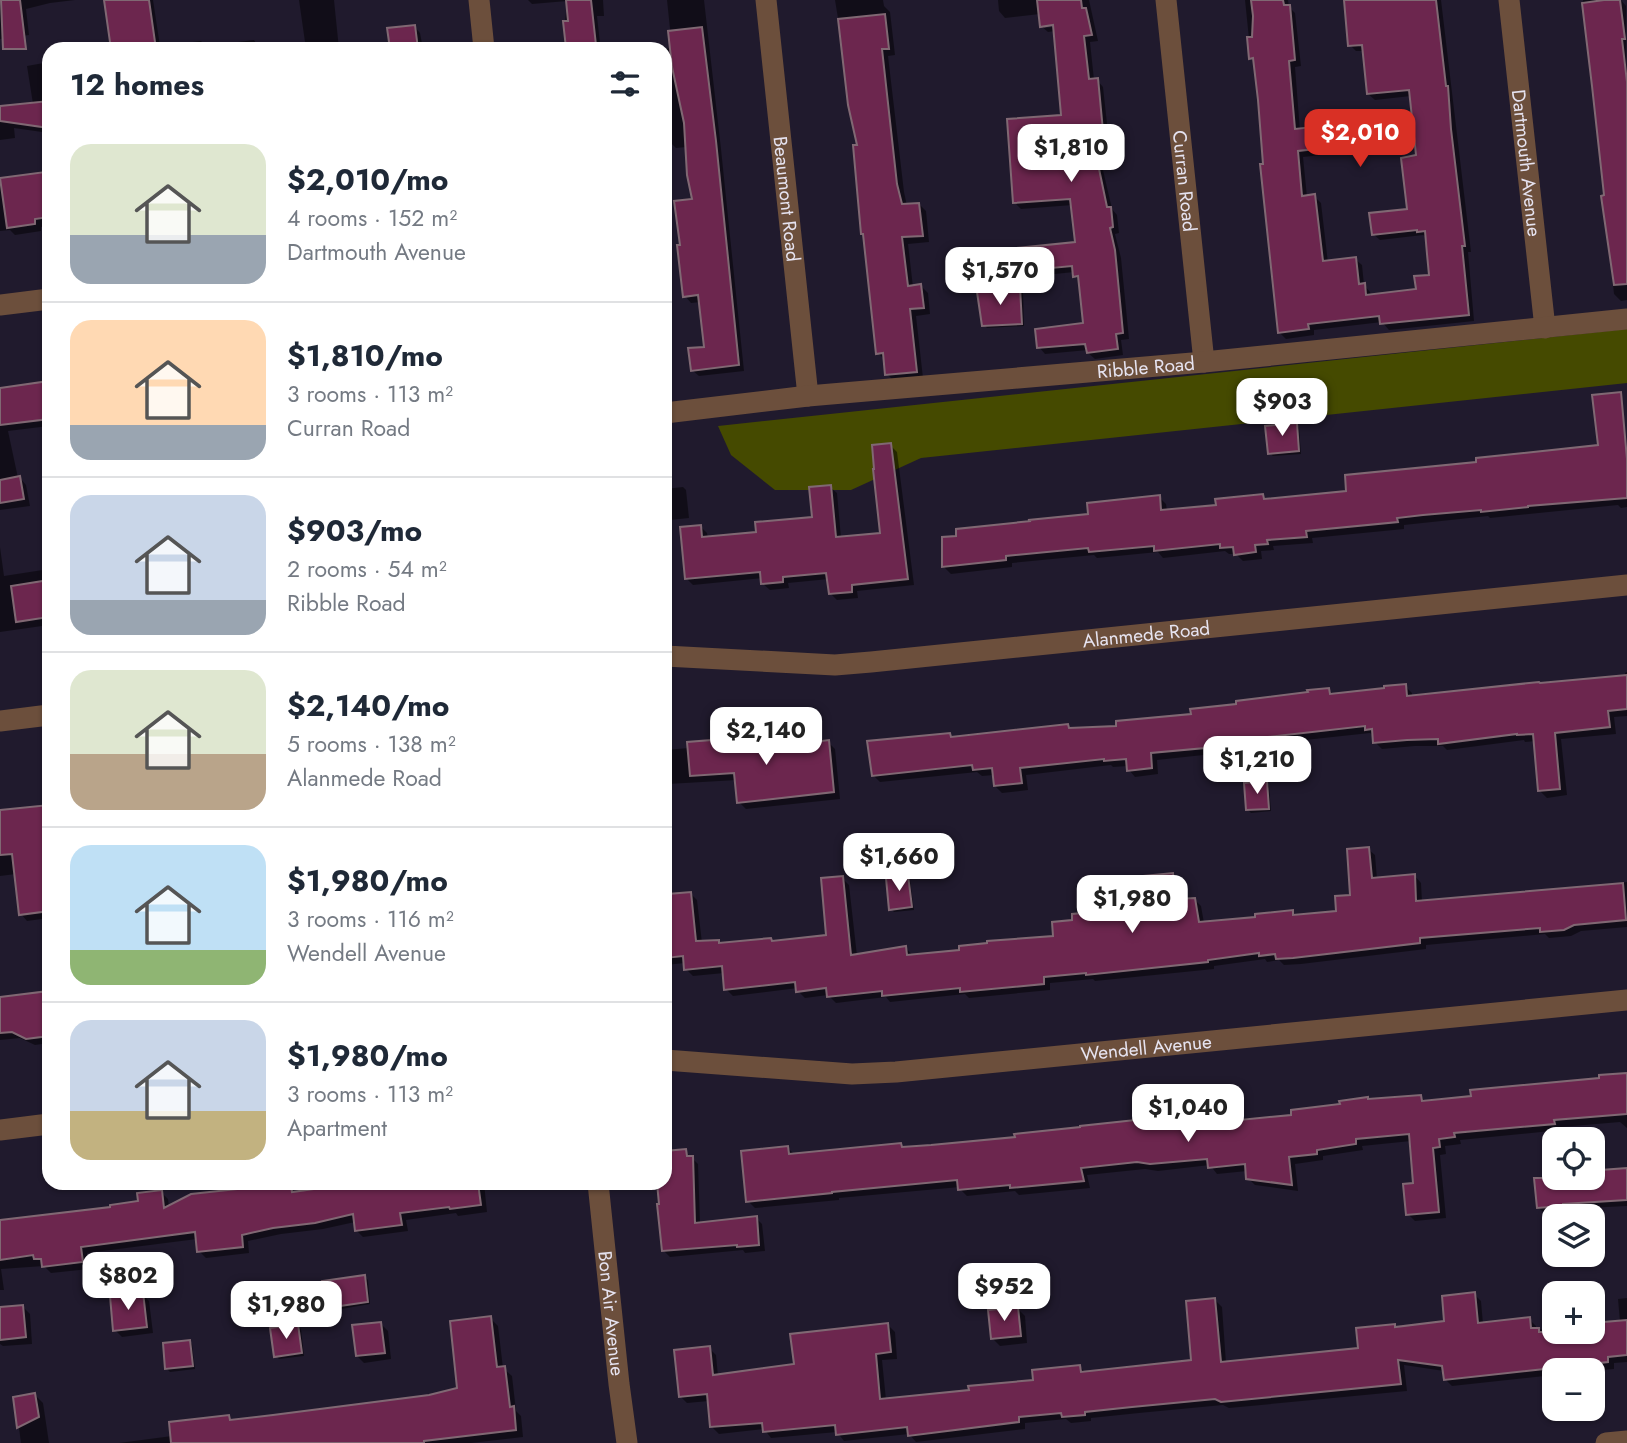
<!DOCTYPE html>
<html lang="en">
<head>
<meta charset="utf-8">
<style>
	:root { --surface:#fff; --page:#f6f6f7; --text:#1f2937; --muted:#747a83; --line:#e0e1e3; --accent:#d93025 }
	body { margin:0; font-family:Jost,sans-serif; background:var(--page); color:var(--text); height:100vh; display:flex; flex-direction:column; font-size:26px; white-space:nowrap }
	* { box-sizing:border-box; margin:0 }
	p { font-size:23px; color:var(--muted) }
	.icon { flex:none; width:38px; height:38px; fill:none; stroke:currentColor; stroke-width:2; stroke-linecap:round; stroke-linejoin:round }
	.map { position:relative; flex:1; overflow:hidden }
	.sheet { position:absolute; left:42px; top:42px; width:630px; height:1148px; display:flex; flex-direction:column; background:var(--surface); border-radius:21px; box-shadow:0 2px 5px #0004 }
	.sheet>* { flex:none }
	.fabs { position:absolute; left:1542px; top:1127px; display:grid; gap:14px }
	.fabs a { display:grid; place-items:center; width:63px; height:63px; border-radius:14px; background:var(--surface); box-shadow:0 2px 5px #0004; font-size:35px }
	.price { position:absolute; translate:-50% -60px; padding:0 16px; border-radius:14px; background:#fff; color:#222; font-size:23px; line-height:46px; filter:drop-shadow(0 2px 4px #0008) }
	.price::after { content:''; position:absolute; left:50%; top:42px; width:21px; height:16px; margin-left:-10px; background:inherit; clip-path:polygon(0 0,100% 0,50% 100%) }
	.price.on { background:var(--accent); color:#fff }
	ul { padding:0; list-style:none }
	li { display:flex; align-items:center; gap:21px; height:175px; padding:0 28px }
	li+li { border-top:2px solid var(--line) }
	li span { display:grid; place-items:center; flex:none; width:196px; height:140px; border-radius:21px; color:#555 }
	li>.icon { margin-inline-start:auto }
	span .icon { width:84px; height:84px; fill:#fffc; stroke-width:1 }
	li b { font-size:30px }
	h2 { display:flex; justify-content:space-between; align-items:center; height:84px; padding:0 28px; font-size:30px }
	.map>svg:first-child { display:block }
	.green { fill:#454a00 }
	.shadow { fill:#0007; fill-rule:evenodd }
	.building { fill:#6c264e; stroke:#806873; stroke-width:2 }
	.lines { fill:none; stroke-linecap:round; stroke-linejoin:round }
	.minor { stroke:#6c4f3c; stroke-width:21 }
	.labels { text-anchor:middle; stroke-width:6; stroke-linejoin:round; paint-order:stroke }
	.street-label { font-size:19px; fill:#e6e3f0; stroke:#171123 }
</style>
</head>
<body>
<div class="map">
<svg width="1627" height="1443" viewBox="0 0 1627 1443">
	<rect width="100%" height="100%" fill="#201a2d"/>
	<polygon class="green" points="1627,329 1627,383 921,458 851,490 775,490 731,455 718,426"/>
	<g class="shadow">
		<polygon points="0,0 75,0 50,3 26,9 29,35 0,39"/>
		<polygon points="106,0 153,0 160,46 201,41 206,46 254,40 260,49 112,49"/>
		<polygon points="299,0 334,0 339,49 306,49"/>
		<polygon points="528,0 603,0 604,16 597,16 600,43 571,46 570,49 568,47 565,23 567,1 532,4"/>
		<polygon points="667,0 704,0 721,149 744,371 699,376 692,370 706,348 701,302 691,303 685,296 682,246 694,201 686,147 676,148 670,142 667,122 665,122 665,49 664,49 672,48"/>
		<polygon points="835,0 883,0 884,6 890,12 895,55 888,56 904,192 907,206 919,204 926,211 929,242 908,244 913,287 921,286 928,293 930,314 916,316 923,378 894,381 887,374 886,361 878,353 859,146"/>
		<path d="M 998,0 L 1089,0 L 1098,41 L 1090,42 L 1094,80 L 1097,80 L 1103,87 L 1112,169 L 1103,170 L 1112,209 L 1117,215 L 1119,233 L 1115,234 L 1121,258 L 1129,339 L 1121,340 L 1123,355 L 1095,359 L 1088,353 L 1088,350 L 1045,354 L 1039,347 L 1085,324 L 1081,282 L 1075,276 L 1074,272 L 1027,277 L 1021,270 L 1077,243 L 1073,205 L 1021,209 L 1015,203 L 1063,117 L 1055,31 L 1048,32 L 1041,26 L 1040,14 L 1005,18 L 999,11 ZM 1061,23 L 1062,26 L 1044,28 L 1044,24 Z"/>
		<polygon points="1245,0 1288,0 1289,7 1295,13 1301,66 1295,67 1300,131 1360,124 1367,131 1368,150 1303,157 1307,197 1314,196 1321,203 1328,263 1355,259 1362,265 1364,285 1370,292 1371,296 1418,291 1430,276 1427,237 1423,235 1380,240 1373,234 1409,210 1418,157 1411,96 1375,100 1368,94 1364,51 1356,51 1350,45 1344,0 1441,0 1471,252 1468,252 1474,321 1389,330 1382,322 1314,330 1314,335 1286,339 1279,332 1255,62 1251,58"/>
		<polygon points="1583,0 1621,0 1626,6 1627,300 1621,301 1614,294 1610,258 1612,258 1606,197"/>
		<polygon points="414,26 420,33 423,49 392,49"/>
		<polygon points="600,46 600,49 575,49"/>
		<polygon points="49,62 49,133 14,128 15,138 0,140 0,108 33,104 27,66"/>
		<polygon points="44,174 49,179 49,226 41,227 41,231 15,235 10,230 0,231 0,184"/>
		<polygon points="1020,289 1023,292 1024,326 987,328 984,325"/>
		<polygon points="49,383 49,426 8,431 18,478 20,478 26,485 30,506 0,510 0,390"/>
		<polygon points="1296,425 1299,428 1301,454 1273,456 1269,453"/>
		<polygon points="890,445 897,452 914,585 857,591 858,598 837,600 831,594 829,579 788,583 789,588 770,590 763,584 763,578 693,585 687,579 701,527 707,533 708,539 758,534 814,518 830,487 837,493 841,538 881,534"/>
		<polygon points="1627,452 1627,507 1621,508 1618,505 1490,518 1488,516 1404,525 1404,529 1312,538 1313,543 1273,546 1274,550 1261,551 1262,559 1243,561 1236,554 1229,554 1225,551 1163,558 1158,552 1097,558 1094,555 1012,563 1012,567 951,574 944,567 1090,516 1159,497 1166,504 1167,511 1218,506 1262,496 1267,500 1348,493 1529,462"/>
		<polygon points="683,487 686,490 689,518 670,520 667,517 665,489"/>
		<polygon points="0,547 4,576 49,569 49,625 0,632"/>
		<polygon points="1627,672 1627,716 1614,717 1616,734 1561,739 1567,795 1547,798 1540,791 1536,741 1525,742 1524,740 1447,750 1443,746 1415,746 1382,749 1375,742 1375,737 1370,733 1222,749 1222,753 1157,760 1158,774 1135,777 1129,770 1128,766 1113,767 1111,765 1026,775 1028,790 1002,793 995,786 994,775 982,776 977,772 880,782 873,775 950,734 954,738 1068,726 1072,730 1118,728 1193,716 1329,690 1335,696 1405,686 1412,693 1412,697 1625,677 1625,673"/>
		<polygon points="736,739 743,748 828,742 835,749 840,799 746,809 739,802 737,780 668,784 669,803 665,803 665,750 689,748"/>
		<polygon points="1266,783 1269,786 1271,811 1251,813 1248,810"/>
		<polygon points="49,807 49,918 27,921 21,914 16,874 0,876 0,819"/>
		<polygon points="1368,849 1375,855 1377,879 1415,876 1421,883 1422,902 1611,885 1611,884 1627,882 1627,927 1581,931 1571,936 1549,938 1545,934 1426,945 1426,949 1301,964 1284,965 1279,960 1267,962 1265,959 1214,966 1214,969 1095,981 1093,979 1050,983 1050,990 969,998 965,994 890,1002 886,997 836,1003 828,995 805,998 798,991 798,988 733,996 726,989 724,973 693,976 686,969 685,963 665,965 665,912 672,911 691,894 697,900 702,943 719,942 721,944 771,939 774,943 828,936 842,878 849,885 857,956 906,948 913,956 1055,938 1074,921 1095,914 1172,875 1179,882 1181,901 1195,900 1201,906 1204,923 1257,918 1292,912 1297,917 1338,912 1352,896"/>
		<polygon points="907,877 910,880 914,910 894,912 891,909"/>
		<polygon points="49,993 49,1043 35,1045 20,1038 0,1040 0,999"/>
		<polygon points="1627,1074 1627,1128 1620,1122 1561,1127 1561,1130 1460,1140 1461,1144 1445,1146 1446,1154 1440,1155 1446,1218 1415,1221 1408,1214 1415,1184 1411,1141 1362,1146 1363,1150 1323,1156 1323,1160 1295,1164 1298,1191 1255,1185 1248,1178 1247,1171 1217,1174 1210,1165 1158,1171 1145,1169 1087,1175 1090,1188 1019,1195 1015,1191 967,1196 960,1189 960,1187 839,1198 839,1200 755,1208 748,1201 788,1148 795,1155 901,1144 905,1149 1017,1138 1163,1119 1169,1126 1239,1119 1242,1122 1421,1097 1426,1102 1601,1079"/>
		<polygon points="685,1151 698,1164 700,1224 756,1218 762,1224 765,1251 745,1253 743,1250 670,1257 664,1251 659,1183 665,1183 665,1153"/>
		<polygon points="1627,1170 1627,1206 1568,1209 1568,1211 1544,1213 1539,1208 1536,1178 1554,1176 1554,1178 1592,1178 1592,1175 1603,1175"/>
		<polygon points="351,1183 484,1183 487,1212 458,1216 456,1213 406,1220 408,1231 363,1237 356,1230 355,1222 323,1229 281,1234 248,1241 249,1253 206,1258 199,1251 197,1239 87,1253 89,1269 51,1273 44,1266 1,1269 4,1290 0,1290 0,1220 2,1222 141,1203 161,1192 168,1199 169,1207 282,1186 286,1190 291,1188 295,1193 351,1185"/>
		<polygon points="365,1277 368,1280 370,1304 330,1311 327,1308"/>
		<polygon points="142,1294 149,1301 153,1333 122,1337 115,1330"/>
		<polygon points="1474,1294 1481,1301 1483,1324 1529,1319 1536,1326 1536,1330 1554,1328 1554,1332 1592,1332 1620,1322 1618,1299 1627,1298 1627,1362 1614,1363 1614,1369 1592,1371 1554,1370 1554,1375 1452,1386 1445,1379 1444,1371 1404,1365 1407,1391 1229,1408 1223,1405 1139,1413 1091,1418 1091,1421 1071,1423 1066,1419 1025,1423 1025,1429 916,1442 909,1434 844,1441 837,1432 771,1438 764,1429 719,1434 712,1427 709,1401 687,1403 680,1396 709,1348 716,1355 718,1376 795,1366 888,1325 895,1332 897,1359 882,1360 886,1400 970,1391 1035,1381 1080,1367 1086,1373 1193,1362 1215,1300 1222,1307 1226,1363 1359,1349 1394,1326 1397,1328 1446,1323"/>
		<polygon points="23,1307 30,1314 32,1344 3,1346 0,1344 0,1309"/>
		<polygon points="1018,1309 1025,1316 1027,1343 1000,1346 993,1339"/>
		<polygon points="490,1318 498,1326 503,1368 512,1376 516,1411 521,1416 523,1437 471,1443 119,1443 172,1436 228,1417 233,1421 430,1397 458,1389"/>
		<polygon points="381,1324 388,1331 391,1359 364,1363 357,1356"/>
		<polygon points="298,1326 301,1329 304,1356 279,1359 276,1356"/>
		<polygon points="189,1341 192,1344 195,1369 170,1372 167,1369"/>
		<polygon points="35,1395 43,1403 49,1443 21,1443 15,1398"/>
	</g>
	<g class="building">
		<polygon points="1,0 20,0 26,49 3,49"/>
		<polygon points="104,0 149,0 156,49 111,49"/>
		<polygon points="566,0 591,0 596,45 566,48 563,21 568,21"/>
		<polygon points="1037,0 1081,0 1082,8 1086,8 1092,35 1084,36 1089,79 1098,78 1106,163 1098,164 1107,207 1111,207 1113,227 1110,228 1115,250 1119,291 1123,333 1116,334 1118,349 1087,353 1085,344 1037,348 1035,329 1083,323 1078,276 1073,277 1072,266 1019,271 1017,248 1075,242 1070,199 1013,203 1007,119 1061,115 1053,25 1040,27"/>
		<polygon points="1251,0 1283,0 1284,5 1290,5 1295,60 1289,61 1295,129 1361,122 1362,144 1298,151 1302,196 1315,194 1323,261 1356,257 1359,284 1365,283 1366,295 1416,289 1414,276 1429,275 1427,254 1425,231 1417,232 1417,230 1372,235 1369,213 1407,209 1401,158 1416,155 1409,90 1367,94 1362,45 1348,46 1344,0 1436,0 1446,86 1448,86 1451,129 1465,246 1462,246 1469,315 1380,324 1379,316 1308,324 1309,329 1278,333 1260,164 1263,164 1258,100 1253,58 1249,59 1247,37 1252,37 1253,16"/>
		<polygon points="1604,0 1620,0 1625,39 1622,39 1627,82 1627,284 1614,285 1601,196 1604,195 1592,86 1582,3"/>
		<polygon points="885,14 889,49 882,49 897,184 902,204 919,203 923,236 902,237 908,286 921,284 924,308 910,309 917,372 885,375 883,353 876,354 863,234 861,234 853,145 857,145 848,105 838,19"/>
		<polygon points="415,25 418,49 390,49 387,28"/>
		<polygon points="702,27 716,141 739,365 691,371 688,348 704,347 698,295 683,297 677,245 680,245 674,201 692,199 687,175 684,123 672,67 668,31"/>
		<polygon points="49,101 49,128 0,121 0,106"/>
		<polygon points="45,172 49,203 49,217 35,219 35,224 7,228 0,178"/>
		<polygon points="1020,287 1022,324 982,326 977,292"/>
		<polygon points="49,381 49,419 0,425 0,388"/>
		<polygon points="1621,392 1627,459 1627,498 1528,506 1528,507 1481,512 1481,510 1423,515 1397,518 1398,522 1306,531 1307,537 1267,540 1268,544 1255,545 1256,552 1234,555 1233,547 1220,548 1220,544 1154,551 1154,546 1089,552 1088,548 1006,556 1006,560 942,567 942,537 956,536 956,529 1031,521 1028,520 1088,514 1087,503 1160,495 1161,510 1216,505 1215,499 1263,494 1264,499 1346,491 1345,475 1476,462 1476,458 1598,445 1592,395"/>
		<polygon points="1297,423 1299,451 1268,454 1265,426"/>
		<polygon points="891,443 908,579 852,585 852,592 829,594 826,573 783,577 783,582 761,584 760,572 685,579 680,527 701,525 702,537 756,532 755,522 812,517 809,487 831,485 836,537 880,533 873,469 874,469 872,445"/>
		<polygon points="20,476 24,499 0,503 0,480"/>
		<polygon points="49,580 49,617 16,622 11,586"/>
		<polygon points="1627,675 1627,709 1608,711 1610,727 1555,733 1560,789 1538,791 1533,734 1517,735 1517,734 1438,744 1438,739 1407,740 1373,743 1372,729 1365,730 1365,726 1215,743 1216,747 1151,753 1152,768 1127,771 1126,759 1104,761 1104,759 1020,768 1022,783 994,786 992,768 973,770 972,765 872,776 867,741 950,733 951,737 1068,724 1069,728 1116,726 1116,721 1191,714 1190,709 1236,704 1236,701 1308,692 1307,690 1329,688 1330,694 1384,688 1384,686 1406,684 1407,696 1539,682 1540,683"/>
		<polygon points="737,738 739,747 813,739 813,742 829,740 834,792 737,803 734,773 690,776 687,742"/>
		<polygon points="1267,781 1269,809 1246,810 1244,783"/>
		<polygon points="49,805 49,861 46,861 49,886 49,911 19,915 12,854 0,855 0,810"/>
		<polygon points="1369,847 1372,878 1415,874 1416,901 1623,883 1626,920 1574,925 1564,930 1540,932 1540,928 1420,938 1420,943 1293,958 1276,959 1275,954 1259,956 1259,953 1208,960 1208,962 1086,975 1086,973 1044,977 1044,984 960,992 960,988 882,996 882,991 827,997 826,988 796,992 795,982 724,990 722,966 684,970 683,956 665,958 665,910 670,910 668,894 691,892 696,941 719,940 719,943 771,938 772,941 826,935 821,878 843,876 851,955 906,946 907,955 959,950 959,946 987,943 987,941 1053,936 1052,922 1072,920 1072,914 1093,912 1090,886 1092,885 1092,881 1173,873 1176,899 1195,898 1199,922 1255,917 1255,914 1293,910 1293,915 1336,911 1335,896 1350,895 1347,849"/>
		<polygon points="908,875 912,907 889,910 886,878"/>
		<polygon points="49,991 49,1036 26,1039 12,1032 0,1033 0,997"/>
		<polygon points="1627,1073 1627,1114 1554,1120 1555,1124 1454,1133 1455,1137 1439,1139 1440,1147 1433,1148 1439,1212 1406,1215 1403,1184 1413,1183 1409,1134 1356,1139 1356,1144 1317,1150 1317,1154 1289,1157 1292,1185 1246,1179 1245,1164 1208,1168 1207,1159 1150,1164 1137,1162 1081,1168 1084,1181 1010,1188 1010,1185 958,1190 957,1180 832,1192 832,1193 746,1202 741,1151 788,1146 789,1154 901,1143 902,1147 931,1145 1015,1137 1014,1134 1080,1127 1080,1126 1163,1117 1164,1124 1240,1117 1240,1120 1291,1115 1291,1110 1340,1104 1339,1101 1368,1097 1368,1099 1421,1095 1422,1101 1471,1096 1470,1090 1599,1078 1599,1075"/>
		<polygon points="686,1149 687,1156 693,1156 695,1223 757,1216 759,1245 737,1247 737,1245 662,1251 657,1204 659,1204 657,1183 665,1183 665,1151"/>
		<polygon points="1627,1168 1627,1200 1563,1204 1563,1206 1537,1208 1534,1178 1601,1178 1601,1170"/>
		<polygon points="356,1183 478,1183 481,1205 450,1209 449,1207 400,1213 402,1225 355,1231 353,1214 315,1223 273,1228 242,1235 243,1247 197,1252 195,1232 81,1247 83,1262 42,1267 41,1259 34,1259 33,1255 0,1260 0,1220 110,1207 110,1205 138,1201 137,1193 162,1190 164,1208 191,1194 283,1184 283,1188 291,1186 292,1192"/>
		<polygon points="365,1275 368,1302 326,1308 322,1281"/>
		<polygon points="143,1292 147,1327 113,1331 110,1296"/>
		<polygon points="1475,1292 1478,1323 1530,1317 1531,1328 1539,1328 1539,1332 1592,1332 1592,1323 1627,1320 1627,1355 1608,1357 1608,1362 1444,1380 1442,1366 1398,1360 1401,1384 1221,1402 1215,1399 1132,1407 1085,1412 1085,1415 1062,1417 1061,1413 1019,1417 1019,1422 908,1436 907,1427 836,1435 835,1425 763,1432 762,1423 710,1427 707,1394 679,1397 674,1350 710,1346 713,1375 794,1364 790,1334 888,1323 891,1352 876,1354 880,1399 969,1390 968,1386 1033,1380 1032,1370 1080,1365 1081,1372 1191,1360 1186,1301 1215,1298 1221,1362 1358,1348 1356,1328 1395,1324 1395,1327 1444,1321 1442,1296"/>
		<polygon points="23,1305 26,1337 0,1340 0,1307"/>
		<polygon points="1018,1307 1021,1336 991,1339 988,1310"/>
		<polygon points="491,1316 497,1367 505,1366 510,1407 514,1406 516,1430 424,1441 424,1443 171,1443 169,1422 229,1415 230,1420 273,1415 429,1395 457,1388 450,1321"/>
		<polygon points="381,1322 385,1353 356,1356 352,1325"/>
		<polygon points="298,1324 302,1353 274,1357 270,1328"/>
		<polygon points="190,1340 193,1366 165,1369 163,1343"/>
		<polygon points="35,1393 39,1417 17,1428 13,1397"/>
	</g>
	<g class="lines">
		<g class="minor">
			<polyline points="479,0 484,49"/>
			<path id="s1" d="M 766,0 L 808,396"/>
			<path id="s2" d="M 1166,0 L 1204,362"/>
			<path id="s3" d="M 1509,0 L 1545,328"/>
			<polyline points="0,305 49,299"/>
			<path id="s4" d="M 665,413 L 808,396 L 1204,362 L 1627,319"/>
			<path id="s5" d="M 665,656 L 835,665 L 871,662 L 1627,585"/>
			<polyline points="0,721 49,715"/>
			<path id="s6" d="M 665,1060 L 852,1074 L 896,1072 L 1627,1000"/>
			<polyline points="0,1130 49,1124"/>
			<path id="s7" d="M 598,1183 L 619,1384 L 627,1443"/>
			<polyline points="1606,1443 1627,1441"/>
		</g>
	</g>
	<g class="labels">
		<g class="street-label">
			<text dy="7" stroke="none"><textPath href="#s3" startOffset="164">Dartmouth Avenue</textPath></text>
			<text dy="7" stroke="none"><textPath href="#s2" startOffset="182">Curran Road</textPath></text>
			<text dy="7" stroke="none"><textPath href="#s1" startOffset="200">Beaumont Road</textPath></text>
			<text dy="7" stroke="none"><textPath href="#s4" startOffset="483">Ribble Road</textPath></text>
			<text dy="7" stroke="none"><textPath href="#s5" startOffset="483">Alanmede Road</textPath></text>
			<text dy="7" stroke="none"><textPath href="#s6" startOffset="483">Wendell Avenue</textPath></text>
			<text dy="7" stroke="none"><textPath href="#s7" startOffset="131">Bon Air Avenue</textPath></text>
		</g>
	</g>
</svg>
<div class="fabs">
<a><svg class="icon" aria-label="locate" viewBox="0 0 24 24"><circle cx="12" cy="12" r="6"/><path d="M12 2v4M12 18v4M2 12h4M18 12h4"/></svg></a>
<a><svg class="icon" aria-label="layers" viewBox="0 0 24 24"><path d="M12 4l9 5-9 5-9-5zM3 14l9 5 9-5"/></svg></a>
<a>+</a>
<a>−</a>
</div>
<b class="price on" style="left:1360px;top:169px">$2,010</b>
<b class="price" style="left:1071px;top:184px">$1,810</b>
<b class="price" style="left:1000px;top:307px">$1,570</b>
<b class="price" style="left:1282px;top:438px">$903</b>
<b class="price" style="left:766px;top:767px">$2,140</b>
<b class="price" style="left:1257px;top:796px">$1,210</b>
<b class="price" style="left:899px;top:893px">$1,660</b>
<b class="price" style="left:1132px;top:935px">$1,980</b>
<b class="price" style="left:1188px;top:1144px">$1,040</b>
<b class="price" style="left:128px;top:1312px">$802</b>
<b class="price" style="left:1004px;top:1323px">$952</b>
<b class="price" style="left:286px;top:1341px">$1,980</b>
<section class="sheet">
<h2>12 homes<svg class="icon" aria-label="filters" viewBox="0 0 24 24"><path d="M4 7h16M4 17h16"/><circle cx="9" cy="7" r="2"/><circle cx="15" cy="17" r="2"/></svg></h2>
<ul>
<li><span style="background:linear-gradient(#dfe7d0 65%,#9aa5b1 0)"><svg class="icon" aria-label="home" viewBox="0 0 24 24"><path d="M3 11l9-7 9 7M6 9v11h12V9"/></svg></span><div><b>$2,010/mo</b><p>4 rooms · 152 m²</p><p>Dartmouth Avenue</p></div></li>
<li><span style="background:linear-gradient(#ffd9b3 75%,#9aa5b1 0)"><svg class="icon" aria-label="home" viewBox="0 0 24 24"><path d="M3 11l9-7 9 7M6 9v11h12V9"/></svg></span><div><b>$1,810/mo</b><p>3 rooms · 113 m²</p><p>Curran Road</p></div></li>
<li><span style="background:linear-gradient(#c9d6e8 75%,#9aa5b1 0)"><svg class="icon" aria-label="home" viewBox="0 0 24 24"><path d="M3 11l9-7 9 7M6 9v11h12V9"/></svg></span><div><b>$903/mo</b><p>2 rooms · 54 m²</p><p>Ribble Road</p></div></li>
<li><span style="background:linear-gradient(#dfe7d0 60%,#b9a48a 0)"><svg class="icon" aria-label="home" viewBox="0 0 24 24"><path d="M3 11l9-7 9 7M6 9v11h12V9"/></svg></span><div><b>$2,140/mo</b><p>5 rooms · 138 m²</p><p>Alanmede Road</p></div></li>
<li><span style="background:linear-gradient(#bfe0f5 75%,#8fb573 0)"><svg class="icon" aria-label="home" viewBox="0 0 24 24"><path d="M3 11l9-7 9 7M6 9v11h12V9"/></svg></span><div><b>$1,980/mo</b><p>3 rooms · 116 m²</p><p>Wendell Avenue</p></div></li>
<li><span style="background:linear-gradient(#c9d6e8 65%,#c2b280 0)"><svg class="icon" aria-label="home" viewBox="0 0 24 24"><path d="M3 11l9-7 9 7M6 9v11h12V9"/></svg></span><div><b>$1,980/mo</b><p>3 rooms · 113 m²</p><p>Apartment</p></div></li>
</ul>
</section>
</div>
</body>
</html>
